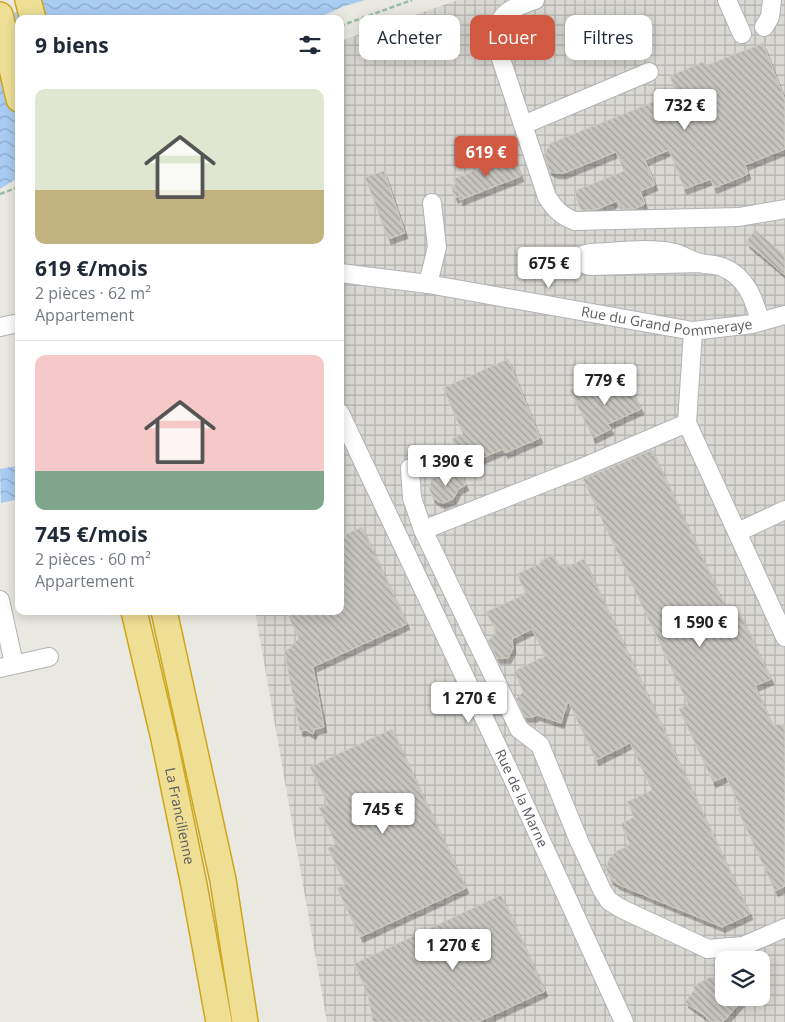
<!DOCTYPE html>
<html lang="fr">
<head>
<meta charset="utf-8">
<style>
	:root { --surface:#fff; --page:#f2f2f3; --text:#1f2937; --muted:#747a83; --line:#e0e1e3; --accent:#d15841 }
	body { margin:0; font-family:"Open Sans",sans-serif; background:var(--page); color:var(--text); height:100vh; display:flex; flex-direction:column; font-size:19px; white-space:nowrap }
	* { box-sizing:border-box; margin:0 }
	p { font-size:16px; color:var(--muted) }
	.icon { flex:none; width:28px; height:28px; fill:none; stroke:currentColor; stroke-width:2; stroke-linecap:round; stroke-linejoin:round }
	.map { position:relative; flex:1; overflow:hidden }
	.drawer { position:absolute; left:15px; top:15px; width:329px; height:600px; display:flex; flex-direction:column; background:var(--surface); border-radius:10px; box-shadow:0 2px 12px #0003 }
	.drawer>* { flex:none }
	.guide { position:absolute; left:359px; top:15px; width:351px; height:45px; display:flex; gap:10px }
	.fabs { position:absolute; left:715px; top:951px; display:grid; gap:10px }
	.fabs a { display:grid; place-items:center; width:55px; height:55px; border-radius:10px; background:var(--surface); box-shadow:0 2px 12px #0003; font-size:25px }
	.price { position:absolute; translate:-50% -42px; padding:0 11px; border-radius:5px; background:#fff; color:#222; font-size:16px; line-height:32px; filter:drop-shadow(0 1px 2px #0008) }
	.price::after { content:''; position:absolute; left:50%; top:30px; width:15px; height:11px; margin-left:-8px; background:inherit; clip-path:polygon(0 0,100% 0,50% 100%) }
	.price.on { background:var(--accent); color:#fff }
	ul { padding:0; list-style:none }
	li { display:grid; align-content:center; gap:10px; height:265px; padding:0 20px }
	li+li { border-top:1px solid var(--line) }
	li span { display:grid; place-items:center; height:155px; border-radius:10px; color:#555 }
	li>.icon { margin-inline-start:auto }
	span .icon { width:90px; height:90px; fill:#fffc; stroke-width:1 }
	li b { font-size:21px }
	h2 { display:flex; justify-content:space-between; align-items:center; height:60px; padding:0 20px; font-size:21px }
	.chip { padding:0 18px; border-radius:10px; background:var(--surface); box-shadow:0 2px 12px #0003; font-size:18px; line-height:45px }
	.chip.on { background:var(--accent); color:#fff }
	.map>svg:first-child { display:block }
	.industrial { fill:url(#industrial-grid); fill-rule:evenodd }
	.water { fill:url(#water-waves) }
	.building { fill:url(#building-back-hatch); stroke:#cecbc0; filter:url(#shadow) }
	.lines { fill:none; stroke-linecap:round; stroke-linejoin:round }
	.minor-casing { stroke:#b2b3b7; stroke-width:20 }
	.highway-casing { stroke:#cea61d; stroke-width:28 }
	.path { stroke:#9abfa8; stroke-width:2.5; stroke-dasharray:5 2.5; stroke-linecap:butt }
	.minor { stroke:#fff; stroke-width:18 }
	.highway { stroke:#eedf95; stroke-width:25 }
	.labels { text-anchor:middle; stroke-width:5; stroke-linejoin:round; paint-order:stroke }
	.street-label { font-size:14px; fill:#5a5c60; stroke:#fff }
</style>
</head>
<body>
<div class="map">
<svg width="785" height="1022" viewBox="0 0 785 1022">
	<defs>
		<pattern id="industrial-grid" width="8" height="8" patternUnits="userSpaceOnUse" patternTransform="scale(1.25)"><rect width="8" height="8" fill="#d9d8d3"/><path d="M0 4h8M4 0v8" fill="none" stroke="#b3b2af"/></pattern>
		<pattern id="water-waves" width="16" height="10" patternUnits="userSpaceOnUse" patternTransform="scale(1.25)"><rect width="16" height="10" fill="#a9ccf3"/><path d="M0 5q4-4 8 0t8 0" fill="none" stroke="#8da9c8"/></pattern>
		<pattern id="building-back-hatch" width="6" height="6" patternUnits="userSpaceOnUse" patternTransform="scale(1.25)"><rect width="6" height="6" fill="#c6c4be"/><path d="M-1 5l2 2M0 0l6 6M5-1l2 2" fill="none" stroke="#a4a29e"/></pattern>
		<filter id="shadow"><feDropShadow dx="3" dy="5.5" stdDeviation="0" flood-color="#0004"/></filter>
	</defs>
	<rect width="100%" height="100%" fill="#eae9e1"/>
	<path class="industrial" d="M 458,0 L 785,0 L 785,1022 L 327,1022 L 255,611 L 340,611 L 340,41 ZM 724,960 L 761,960 L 761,998 L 724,998 Z"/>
	<g class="water">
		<polygon points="35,0 365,0 342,7 316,19 19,19 19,177 0,189 0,22"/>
		<polygon points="17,466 19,467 19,499 1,503 0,469"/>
	</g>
	<g class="building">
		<polygon points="763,43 785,100 785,149 745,165 748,174 714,188 711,179 684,189 669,150 645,160 655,185 640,191 645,204 634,209 620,209 617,201 595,210 581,210 575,196 577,190 624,171 616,152 564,173 555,173 549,170 544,154 551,143 676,93 670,76 703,62 705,66"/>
		<polygon points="513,156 521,176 460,200 459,196 455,198 451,186 455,185 453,179"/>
		<polygon points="384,171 405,233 388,239 365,177"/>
		<polygon points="755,230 785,255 785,275 746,242"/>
		<polygon points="508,359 540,438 505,453 503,449 464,466 452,439 463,434 443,388"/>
		<polygon points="628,381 641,409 608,424 611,429 593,438 570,390 590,382 596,395"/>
		<polygon points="652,450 730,617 740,613 771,679 755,686 772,724 785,725 785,886 775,891 737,808 740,807 726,776 713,782 679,709 688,704 583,479"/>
		<polygon points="460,473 466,485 458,489 454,498 444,503 439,502 433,498 429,488 432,479 439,475 445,474 452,477"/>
		<polygon points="362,527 407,624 313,667 324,727 315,729 313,734 306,730 300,731 284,650 289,649 299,638 286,611 340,611 340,537"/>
		<polygon points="553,555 558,566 562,564 564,568 584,559 750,914 722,927 617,884 610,878 606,869 609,859 615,852 630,845 621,824 634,817 627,802 652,790 630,743 596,760 568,701 561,723 537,715 533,717 525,717 516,699 523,692 514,671 545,656 532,629 512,639 513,648 508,658 497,658 488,641 496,632 486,612 526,594 517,574 541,563 540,561"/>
		<polygon points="392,729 466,888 360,937 337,888 345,885 328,848 336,844 319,808 328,804 310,767"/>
		<polygon points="501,895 545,991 478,1022 373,1022 368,995 354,964"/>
		<polygon points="724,976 724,998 744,998 723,1022 710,1022 705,1016 685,1002 695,989 693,986 709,978"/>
	</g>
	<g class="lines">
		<defs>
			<g id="minor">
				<path d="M 535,0 C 505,10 493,16 498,50 L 547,197 C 555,209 561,216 575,221 L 739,217 L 785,209"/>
				<polyline points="727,0 742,34"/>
				<polyline points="764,27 770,17 772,0"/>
				<polyline points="523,125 649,72"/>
				<path d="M 700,263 L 590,266 L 584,264 L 582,260 L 583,255 L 590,253 C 617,252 648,247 675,253 C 683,255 691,261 700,263 C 707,265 715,264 722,267 C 746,276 754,299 760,321"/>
				<path id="s1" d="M 340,273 L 428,284 L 693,331 L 752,324 L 785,315"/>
				<polyline points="428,284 437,247 432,203"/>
				<polyline points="0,327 19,323"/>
				<path id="s2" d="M 340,413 L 512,777 L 624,1022"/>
				<polyline points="687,423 785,637"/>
				<polyline points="410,468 412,498 423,530 519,729 540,745 579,841 602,890 609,901 622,909 708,949 743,946 785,928"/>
				<polyline points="423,530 579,469 687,423 693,331"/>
				<polyline points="738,532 785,510"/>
				<polyline points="0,600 14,664"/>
				<polyline points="0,668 49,657"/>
			</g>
			<g id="highway">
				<polyline points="28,0 33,19"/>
				<polyline points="0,15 19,99"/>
				<path id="s3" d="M 134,611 L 164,739 L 194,885 L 219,1022"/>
				<polyline points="164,611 223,880 245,1022"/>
			</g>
		</defs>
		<use href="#minor" class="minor-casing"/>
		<use href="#highway" class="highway-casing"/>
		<g class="path">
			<polyline points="340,26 412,0"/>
			<polyline points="0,194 19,187"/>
		</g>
		<use href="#minor" class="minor"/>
		<use href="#highway" class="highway"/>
	</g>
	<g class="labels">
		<g class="street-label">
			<text dy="5" stroke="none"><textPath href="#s1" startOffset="331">Rue du Grand Pommeraye</textPath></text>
			<text dy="5" stroke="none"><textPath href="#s2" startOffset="426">Rue de la Marne</textPath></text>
			<text dy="5" stroke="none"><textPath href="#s3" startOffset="210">La Francilienne</textPath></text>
		</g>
	</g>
</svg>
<div class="fabs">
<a><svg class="icon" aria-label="layers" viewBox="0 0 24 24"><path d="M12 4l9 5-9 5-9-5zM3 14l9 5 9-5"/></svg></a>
</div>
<b class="price" style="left:685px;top:131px">732 €</b>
<b class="price on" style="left:486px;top:178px">619 €</b>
<b class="price" style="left:549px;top:289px">675 €</b>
<b class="price" style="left:605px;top:406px">779 €</b>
<b class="price" style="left:446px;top:487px">1 390 €</b>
<b class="price" style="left:700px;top:648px">1 590 €</b>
<b class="price" style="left:469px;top:724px">1 270 €</b>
<b class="price" style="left:383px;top:835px">745 €</b>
<b class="price" style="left:453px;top:971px">1 270 €</b>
<div class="guide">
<a class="chip">Acheter</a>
<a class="chip on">Louer</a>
<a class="chip">Filtres</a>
</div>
<section class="drawer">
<h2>9 biens<svg class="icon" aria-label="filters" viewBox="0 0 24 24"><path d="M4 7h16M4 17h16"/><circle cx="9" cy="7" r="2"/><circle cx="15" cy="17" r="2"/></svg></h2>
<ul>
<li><span style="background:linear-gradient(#dfe7d0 65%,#c2b280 0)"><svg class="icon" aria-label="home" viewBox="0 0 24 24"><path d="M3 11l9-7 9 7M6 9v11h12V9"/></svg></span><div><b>619 €/mois</b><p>2 pièces · 62 m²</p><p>Appartement</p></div></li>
<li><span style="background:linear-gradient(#f6c9c9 75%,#7fa58c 0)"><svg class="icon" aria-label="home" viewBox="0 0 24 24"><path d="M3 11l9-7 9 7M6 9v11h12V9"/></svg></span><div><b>745 €/mois</b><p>2 pièces · 60 m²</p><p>Appartement</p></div></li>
</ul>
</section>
</div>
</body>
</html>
